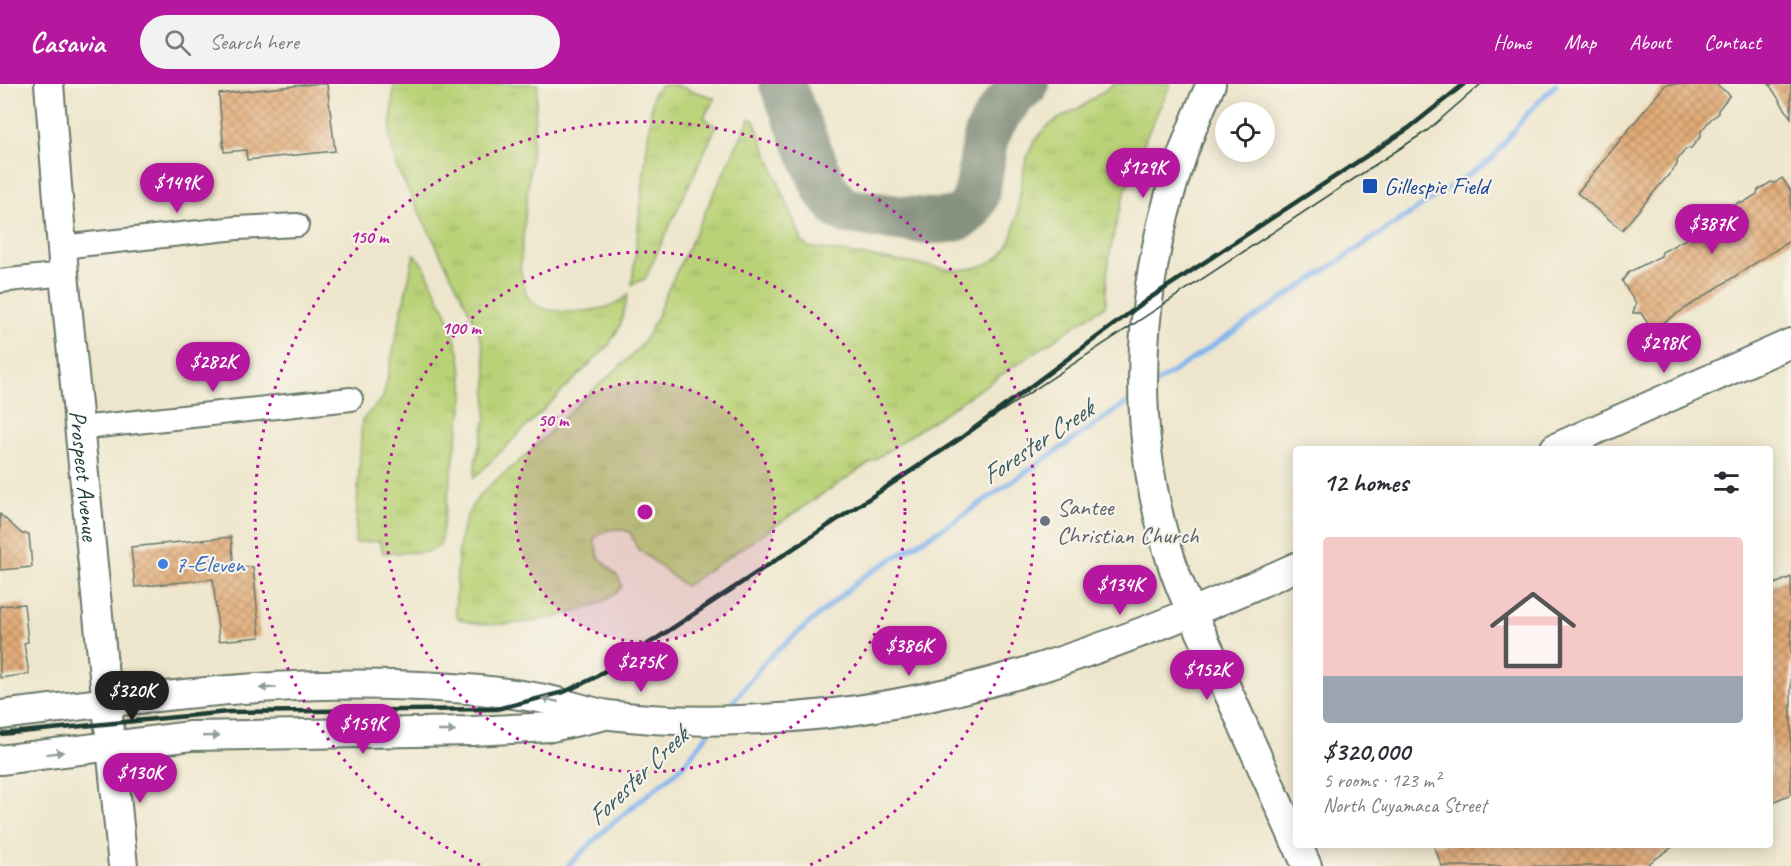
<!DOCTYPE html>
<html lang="en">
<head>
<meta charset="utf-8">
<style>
	:root { --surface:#fff; --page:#f2f2f3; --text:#2b2b33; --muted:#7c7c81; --line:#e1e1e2; --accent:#b5179e }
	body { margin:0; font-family:Caveat,sans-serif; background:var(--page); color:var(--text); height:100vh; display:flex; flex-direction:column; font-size:22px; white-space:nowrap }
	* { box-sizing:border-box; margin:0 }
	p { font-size:20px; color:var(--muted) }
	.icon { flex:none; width:33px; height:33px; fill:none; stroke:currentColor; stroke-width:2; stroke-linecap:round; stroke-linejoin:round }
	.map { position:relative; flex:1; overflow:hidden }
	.sheet { position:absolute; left:1293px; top:362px; width:480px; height:402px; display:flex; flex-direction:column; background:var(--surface); border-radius:6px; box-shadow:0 3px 15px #0003 }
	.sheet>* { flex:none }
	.fabs { position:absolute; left:1215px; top:18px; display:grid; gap:12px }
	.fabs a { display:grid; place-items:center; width:60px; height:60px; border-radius:50%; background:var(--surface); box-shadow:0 3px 15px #0003; font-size:30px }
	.price { position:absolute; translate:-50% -51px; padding:0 14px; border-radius:21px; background:var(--accent); color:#fff; font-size:20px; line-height:39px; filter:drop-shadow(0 2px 3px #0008) }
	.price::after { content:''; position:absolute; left:50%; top:36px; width:18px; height:14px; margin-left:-9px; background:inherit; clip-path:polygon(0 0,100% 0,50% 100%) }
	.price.on { background:#222; color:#fff }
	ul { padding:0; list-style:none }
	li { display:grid; align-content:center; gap:12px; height:318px; padding:0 30px }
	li+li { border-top:2px solid var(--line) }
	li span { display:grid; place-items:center; height:186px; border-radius:6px; color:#555 }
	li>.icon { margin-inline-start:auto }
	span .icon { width:108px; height:108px; fill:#fffc; stroke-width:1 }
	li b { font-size:26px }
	h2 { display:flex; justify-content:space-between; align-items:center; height:72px; padding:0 30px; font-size:26px }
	header { display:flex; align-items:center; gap:36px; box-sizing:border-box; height:84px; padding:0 30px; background:var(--accent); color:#fff }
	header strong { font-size:28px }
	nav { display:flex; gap:33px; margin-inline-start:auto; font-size:21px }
	.search { width:420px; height:54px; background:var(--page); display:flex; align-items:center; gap:15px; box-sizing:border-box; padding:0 21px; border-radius:33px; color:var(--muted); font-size:22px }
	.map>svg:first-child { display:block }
	.grass { fill:url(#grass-tufts); stroke:#6c8856; stroke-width:1.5 }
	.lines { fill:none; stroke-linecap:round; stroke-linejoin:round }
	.stream { stroke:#82b4ee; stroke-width:5 }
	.taxiway { stroke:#869280; stroke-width:46 }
	.building { fill:url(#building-cross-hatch) }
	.minor-casing { stroke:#677869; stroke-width:26 }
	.major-casing { stroke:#677869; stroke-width:32 }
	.minor { stroke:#fff; stroke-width:22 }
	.major { stroke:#fff; stroke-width:28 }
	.tram { stroke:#1f3d34; stroke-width:1.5 }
	.rail { stroke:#1f3d34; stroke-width:4.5 }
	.oneway { fill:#8f9e9a }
	.ring { fill:none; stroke:#b5179e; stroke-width:3; stroke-dasharray:3 6 }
	.transit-dot { fill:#1a4fb4; stroke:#f7f3e8; stroke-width:2 }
	.worship-dot { fill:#6b7280; stroke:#f7f3e8; stroke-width:2 }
	.shop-dot { fill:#3f7fe0; stroke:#f7f3e8; stroke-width:2 }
	.labels { text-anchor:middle; stroke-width:4.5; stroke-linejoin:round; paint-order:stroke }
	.transit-label { font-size:24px; fill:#164399; stroke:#f7f3e8; text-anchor:start }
	.street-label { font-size:24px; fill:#1f3d34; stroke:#f7f3e8 }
	.worship-label { font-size:24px; fill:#5b616d; stroke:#f7f3e8; text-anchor:start }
	.shop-label { font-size:24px; fill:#366cbe; stroke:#f7f3e8; text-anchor:start }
	.water-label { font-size:26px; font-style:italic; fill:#385b62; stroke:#f7f3e8 }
	.centre { fill:#b5179e; stroke:#f7f3e8; stroke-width:3 }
	.ring-label { font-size:18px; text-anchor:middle; font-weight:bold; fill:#b5179e; stroke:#f7f3e8; stroke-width:4.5; stroke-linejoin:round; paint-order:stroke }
</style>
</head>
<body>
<header>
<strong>Casavia</strong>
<div class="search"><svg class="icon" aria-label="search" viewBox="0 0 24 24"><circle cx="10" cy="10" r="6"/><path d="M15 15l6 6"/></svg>Search here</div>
<nav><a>Home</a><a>Map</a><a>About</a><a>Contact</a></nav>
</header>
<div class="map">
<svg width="1791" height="782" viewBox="0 0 1791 782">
	<defs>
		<pattern id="grass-tufts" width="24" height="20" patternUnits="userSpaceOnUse" patternTransform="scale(1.5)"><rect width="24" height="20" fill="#bad277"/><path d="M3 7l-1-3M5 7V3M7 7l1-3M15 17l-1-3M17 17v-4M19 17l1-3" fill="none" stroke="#9fb568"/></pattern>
		<pattern id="building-cross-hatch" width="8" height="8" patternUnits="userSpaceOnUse" patternTransform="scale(1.5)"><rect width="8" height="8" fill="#e2ab77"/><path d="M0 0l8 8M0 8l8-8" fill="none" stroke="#b78c62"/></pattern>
	</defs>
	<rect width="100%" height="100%" fill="#f7f3e8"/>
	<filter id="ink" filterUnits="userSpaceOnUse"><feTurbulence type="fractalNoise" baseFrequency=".0167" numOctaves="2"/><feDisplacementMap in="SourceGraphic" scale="12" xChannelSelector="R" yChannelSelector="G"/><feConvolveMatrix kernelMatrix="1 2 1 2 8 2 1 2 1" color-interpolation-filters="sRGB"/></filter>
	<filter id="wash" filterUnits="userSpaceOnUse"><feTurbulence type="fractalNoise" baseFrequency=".008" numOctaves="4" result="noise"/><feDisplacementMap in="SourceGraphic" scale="24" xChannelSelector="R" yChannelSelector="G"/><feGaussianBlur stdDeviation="1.35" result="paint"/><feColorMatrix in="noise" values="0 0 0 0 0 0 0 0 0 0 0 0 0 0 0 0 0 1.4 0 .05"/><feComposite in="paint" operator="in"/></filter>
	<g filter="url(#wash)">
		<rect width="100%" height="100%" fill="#eee6cc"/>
		<g class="grass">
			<path d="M 394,0 L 538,0 L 520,184 C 523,195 524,213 533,219 C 551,232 588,228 608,223 C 615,222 622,215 628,211 L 620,242 L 609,261 L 474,394 L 476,375 L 486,335 L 487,289 L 482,258 L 472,232 L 396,82 L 390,53 Z"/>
			<path d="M 1113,0 L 1171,0 C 1137,69 1105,143 1106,221 L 685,502 L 637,464 L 630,448 C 616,443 605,444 594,455 L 599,473 L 619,494 L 622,502 C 603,532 488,551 458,534 L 455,527 C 458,495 455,457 469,428 C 479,407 500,394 517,379 C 540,359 561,337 583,315 C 624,276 644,273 664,214 L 750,34 L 754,37 L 803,159 L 808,163 L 954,186 C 1041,185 1004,107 1035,57 C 1046,39 1061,34 1079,24 C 1091,17 1102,8 1113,0 Z"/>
			<polygon points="675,1 715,14 704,33 716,43 645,195 632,200 653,9 661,2"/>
			<polygon points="414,170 424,182 446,228 460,271 464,311 440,461 429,468 383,469 380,457 355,459 362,336 383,314"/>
		</g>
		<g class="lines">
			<g class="stream">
				<polyline points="1152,302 1492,75 1525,32 1556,0"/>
				<polyline points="727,626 766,576 863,493 959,434 1134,314"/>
				<polyline points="568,782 609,742 683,682 710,647"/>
			</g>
			<path class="taxiway" d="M 782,0 L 825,105 L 839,123 L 848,127 C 876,130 922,140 949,136 C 987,131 977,77 987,51 C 994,33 1011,11 1026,0"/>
		</g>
		<g id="blocks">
			<g class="building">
				<polygon points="312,0 327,0 335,67 247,76 246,66 224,68 219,10"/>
				<polygon points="1666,0 1716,0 1730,11 1718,26 1718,30 1711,35 1701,47 1701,52 1691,64 1686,65 1677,76 1677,81 1622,146 1577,109"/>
				<polygon points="1769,0 1791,0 1791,34"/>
				<polygon points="1782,94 1791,107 1791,156 1652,246 1641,229 1633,229 1636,220 1622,197 1629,188 1661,172 1662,168 1693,151 1694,147 1707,139 1710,140 1739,118 1743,119 1757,110 1758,106 1771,98 1775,99"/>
				<polygon points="0,430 22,450 29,450 32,483 0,486"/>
				<polygon points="231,453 234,484 253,483 260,553 219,557 213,495 135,503 131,463"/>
				<polygon points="1791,493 1791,710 1770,719 1770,502"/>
				<polygon points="24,520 28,558 24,559 29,590 0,594 0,522"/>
				<polygon points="1433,760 1677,760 1645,782 1442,782"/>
			</g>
		</g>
	</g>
	<g filter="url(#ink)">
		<use href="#blocks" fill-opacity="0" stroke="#677869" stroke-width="1.5"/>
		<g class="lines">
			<defs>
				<g id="minor">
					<polyline points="61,163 237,144 297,141"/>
					<polyline points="0,197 64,190"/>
					<polyline points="80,344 351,315"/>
				</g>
				<g id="major">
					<path id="s1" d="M 49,0 L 64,190 L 123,782"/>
					<path d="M 1211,0 C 1141,152 1119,324 1174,485 C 1185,518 1202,549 1216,581 C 1243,640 1269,700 1296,759"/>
					<polyline points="1555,364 1791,259"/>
					<path d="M 0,631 C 145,614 292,593 438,603 C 473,605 510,608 544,615 C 566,619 587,628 609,631 C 658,637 712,638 762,635 C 950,627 1127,560 1296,483"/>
					<polyline points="0,676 191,652 472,647 551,643 601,632"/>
					<polyline points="1297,760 1307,782"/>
				</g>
			</defs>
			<use href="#minor" class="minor-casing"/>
			<use href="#major" class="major-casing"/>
			<use href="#minor" class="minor"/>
			<use href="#major" class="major"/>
			<polyline class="tram" points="961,354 1428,46 1481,0"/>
			<polyline class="rail" points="0,650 228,628 497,625 564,608 592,595 656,555 961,354 1147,216 1409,44 1464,0"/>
		</g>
		<defs><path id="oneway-solid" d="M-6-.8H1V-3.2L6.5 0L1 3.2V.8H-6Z" transform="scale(1.5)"/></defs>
		<g class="oneway">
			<use href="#oneway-solid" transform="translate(268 604) rotate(177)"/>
			<use href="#oneway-solid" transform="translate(550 616) rotate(-167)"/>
			<use href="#oneway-solid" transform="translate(447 647)"/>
			<use href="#oneway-solid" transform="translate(211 652) rotate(-2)"/>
			<use href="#oneway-solid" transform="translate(55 669) rotate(-7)"/>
		</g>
	</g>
	<circle cx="645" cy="428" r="130" fill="#b5179e" fill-opacity=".12"/>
	<g class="ring">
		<circle cx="645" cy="428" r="130"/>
		<circle cx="645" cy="428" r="260"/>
		<path d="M480 781A390 390 0 1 1 810 781"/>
	</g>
	<rect class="transit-dot" x="1362" y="94" width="16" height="16" rx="3"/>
	<circle class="worship-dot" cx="1045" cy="437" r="6"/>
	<circle class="shop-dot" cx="163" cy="480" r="6"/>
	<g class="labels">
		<g class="transit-label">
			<text x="1384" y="110">Gillespie Field</text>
		</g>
		<g class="street-label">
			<text dy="8" stroke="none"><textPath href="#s1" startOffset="393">Prospect Avenue</textPath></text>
		</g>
		<g class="worship-label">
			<text x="1057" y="431">Santee<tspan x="1057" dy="28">Christian Church</tspan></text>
		</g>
		<g class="shop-label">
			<text x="175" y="488">7-Eleven</text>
		</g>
		<g class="water-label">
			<text transform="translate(1037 358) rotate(-34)" y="9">Forester Creek</text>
			<text transform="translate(637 692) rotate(-44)" y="9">Forester Creek</text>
		</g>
	</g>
	<circle cx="645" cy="428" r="9" class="centre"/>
	<g class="ring-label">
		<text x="369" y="159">150 m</text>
		<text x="461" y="250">100 m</text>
		<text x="553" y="342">50 m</text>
	</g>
</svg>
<div class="fabs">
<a><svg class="icon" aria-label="locate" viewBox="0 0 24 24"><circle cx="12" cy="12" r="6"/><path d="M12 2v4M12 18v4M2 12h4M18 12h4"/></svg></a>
</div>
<b class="price" style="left:1143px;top:115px">$129K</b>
<b class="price" style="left:177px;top:130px">$149K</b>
<b class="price" style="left:1712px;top:171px">$387K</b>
<b class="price" style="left:1664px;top:290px">$298K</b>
<b class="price" style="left:213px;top:309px">$282K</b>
<b class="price" style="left:1120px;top:532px">$134K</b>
<b class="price" style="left:909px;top:593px">$386K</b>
<b class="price" style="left:641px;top:609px">$275K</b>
<b class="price" style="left:1207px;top:617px">$152K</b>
<b class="price on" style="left:132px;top:638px">$320K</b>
<b class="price" style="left:363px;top:671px">$159K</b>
<b class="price" style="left:140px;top:720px">$130K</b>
<section class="sheet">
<h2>12 homes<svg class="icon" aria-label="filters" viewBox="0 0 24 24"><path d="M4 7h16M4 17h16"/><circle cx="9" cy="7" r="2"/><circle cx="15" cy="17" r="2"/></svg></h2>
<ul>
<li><span style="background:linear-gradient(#f6c9c9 75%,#9aa5b1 0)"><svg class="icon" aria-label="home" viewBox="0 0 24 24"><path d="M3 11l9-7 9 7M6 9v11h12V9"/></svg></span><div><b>$320,000</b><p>5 rooms · 123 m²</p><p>North Cuyamaca Street</p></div></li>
</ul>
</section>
</div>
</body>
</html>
